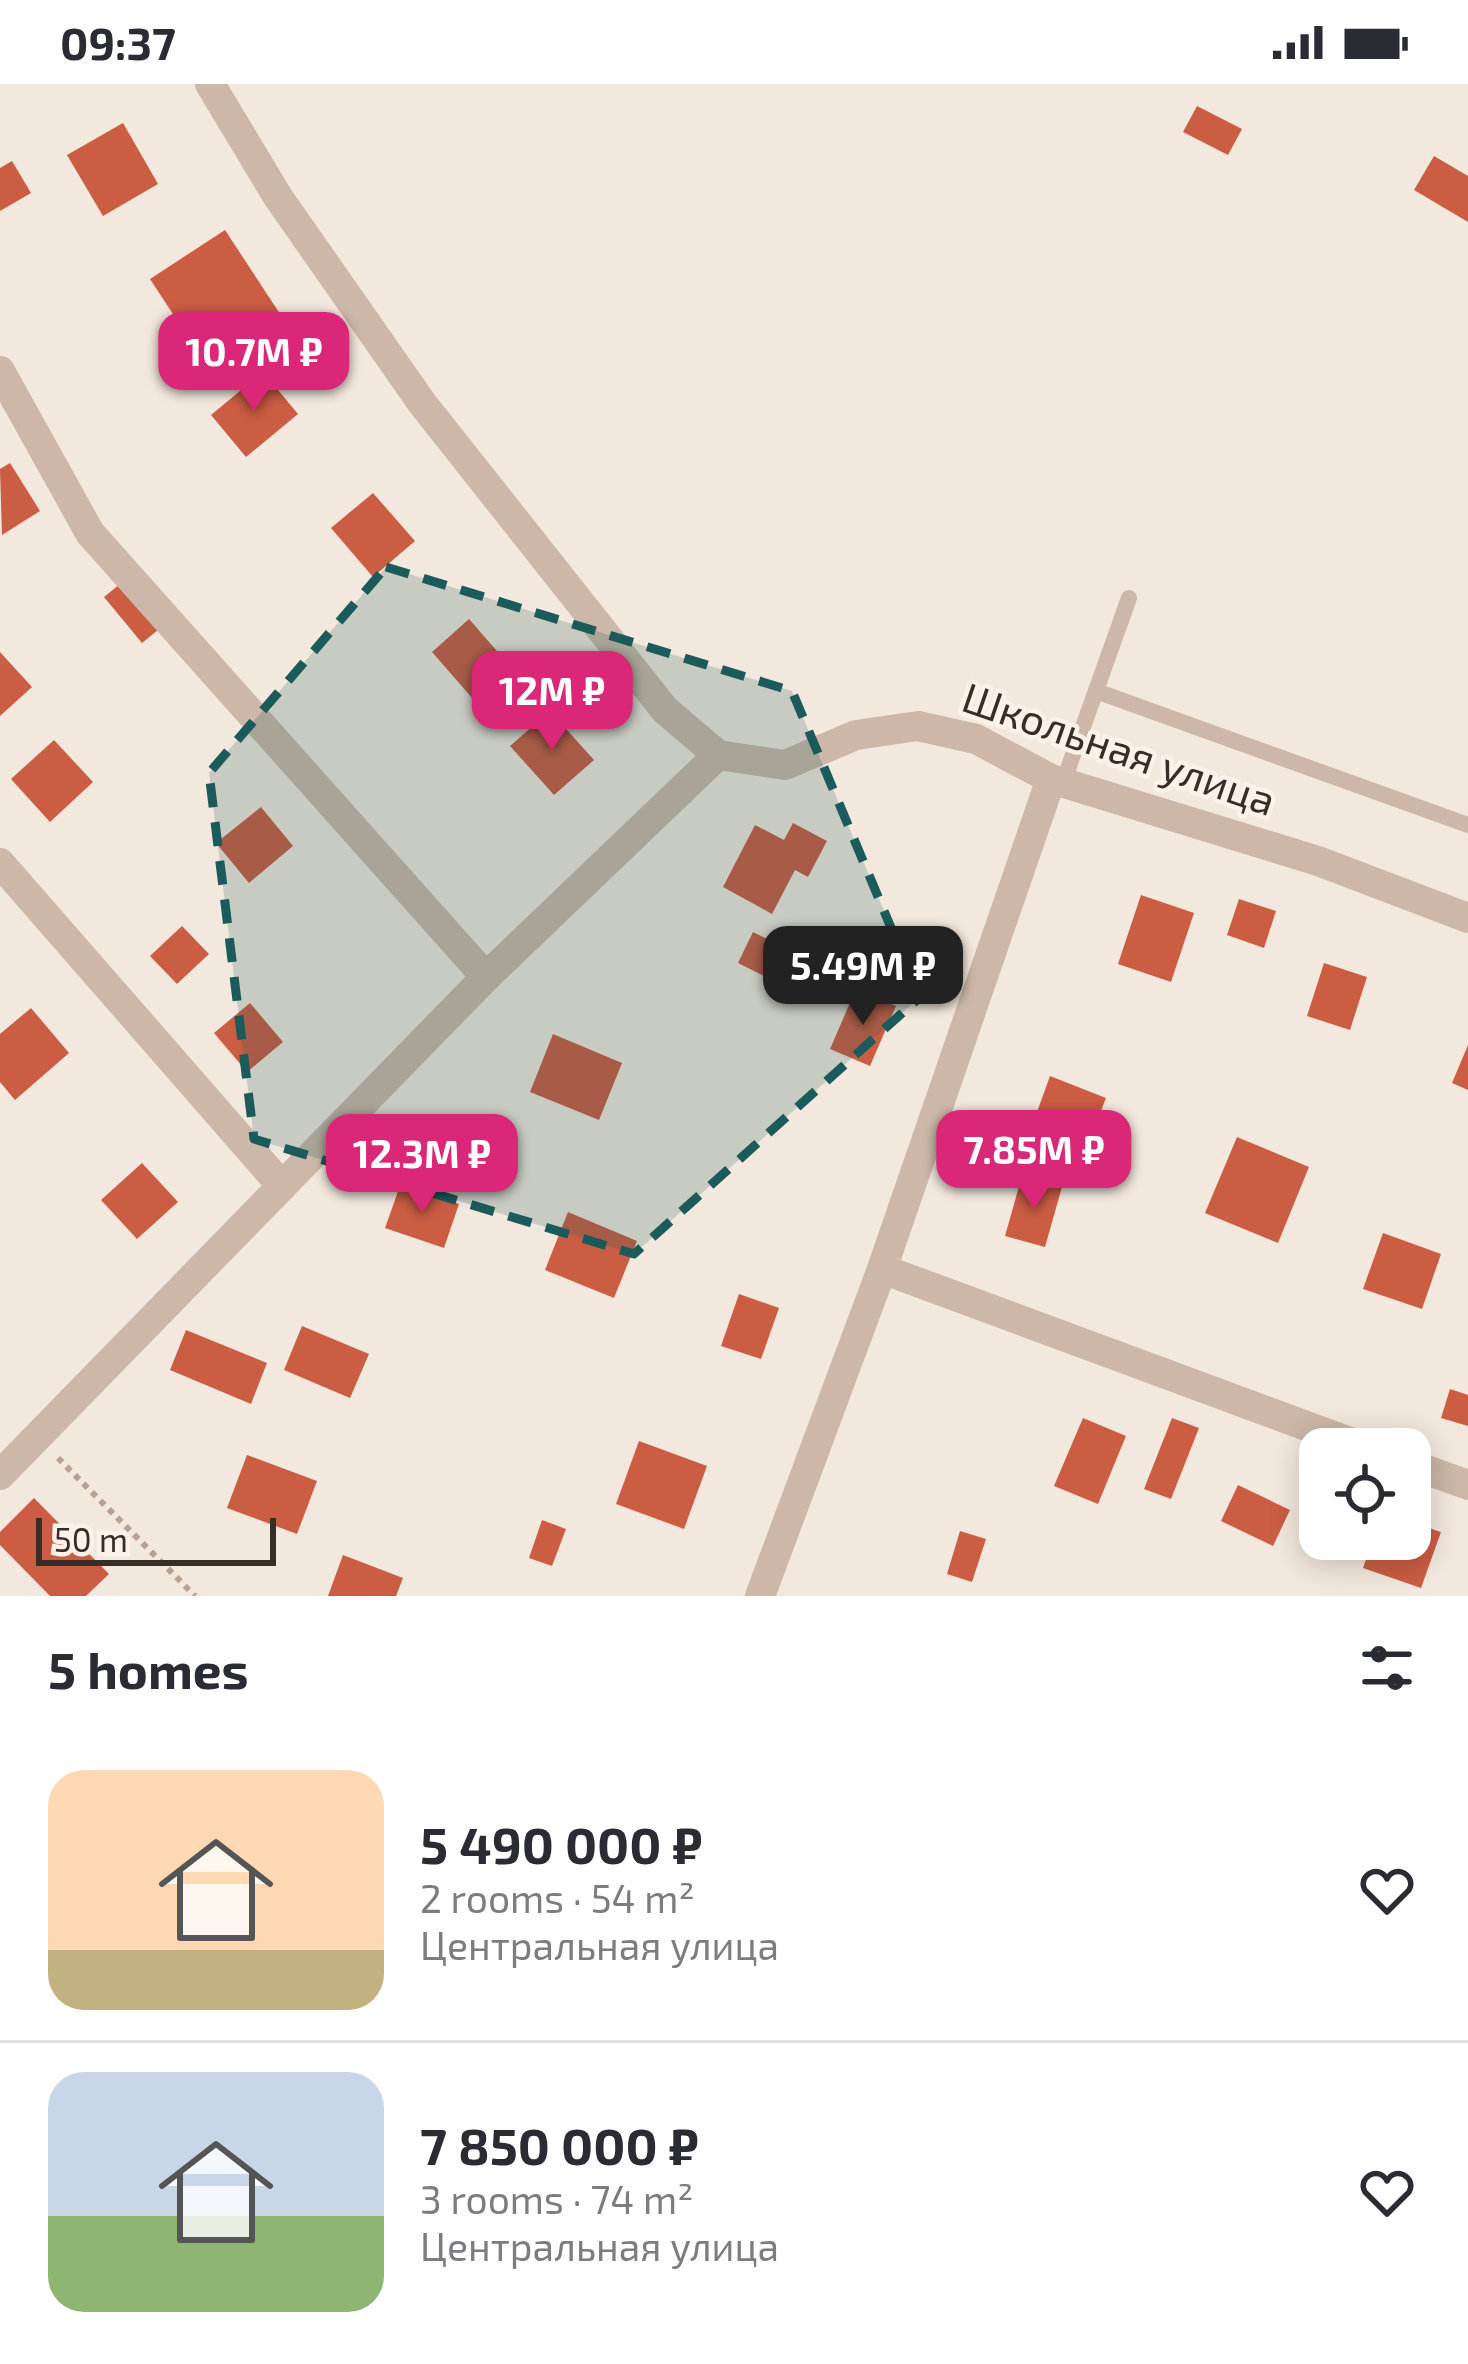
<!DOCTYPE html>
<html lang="en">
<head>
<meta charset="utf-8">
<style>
	:root { --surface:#fff; --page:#f7f7f7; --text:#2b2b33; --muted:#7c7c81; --line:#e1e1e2; --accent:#db2777 }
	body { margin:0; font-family:"Exo 2",sans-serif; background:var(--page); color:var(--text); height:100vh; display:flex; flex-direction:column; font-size:45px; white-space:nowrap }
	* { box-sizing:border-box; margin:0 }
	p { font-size:39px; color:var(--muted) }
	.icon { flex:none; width:66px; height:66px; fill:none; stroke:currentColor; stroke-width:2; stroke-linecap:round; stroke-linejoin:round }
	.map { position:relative; height:1512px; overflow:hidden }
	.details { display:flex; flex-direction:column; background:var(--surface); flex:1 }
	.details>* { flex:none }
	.fabs { position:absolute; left:1299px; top:1344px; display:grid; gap:24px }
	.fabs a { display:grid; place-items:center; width:132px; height:132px; border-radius:24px; background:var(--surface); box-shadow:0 6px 30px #0003; font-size:60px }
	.scale { position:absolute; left:36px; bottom:30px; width:240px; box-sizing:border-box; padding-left:12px; border:6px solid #392d28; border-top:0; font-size:33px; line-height:42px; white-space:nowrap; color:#392d28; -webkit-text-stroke:9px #fbf2ea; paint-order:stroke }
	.price { position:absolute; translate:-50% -102px; padding:0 27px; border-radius:24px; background:var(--accent); color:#fff; font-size:39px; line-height:78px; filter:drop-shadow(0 3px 6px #0008) }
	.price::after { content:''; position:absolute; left:50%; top:72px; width:36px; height:27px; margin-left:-18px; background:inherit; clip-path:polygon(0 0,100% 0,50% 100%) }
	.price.selected { background:#222; color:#fff }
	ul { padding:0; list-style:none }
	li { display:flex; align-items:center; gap:36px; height:300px; padding:0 48px }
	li+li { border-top:3px solid var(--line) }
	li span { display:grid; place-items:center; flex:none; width:336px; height:240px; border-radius:36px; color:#555 }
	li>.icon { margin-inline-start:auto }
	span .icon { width:144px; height:144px; fill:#fffc; stroke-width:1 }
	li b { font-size:51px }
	h2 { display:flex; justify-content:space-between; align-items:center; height:144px; padding:0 48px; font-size:51px }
	.status { display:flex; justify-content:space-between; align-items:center; height:84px; padding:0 60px; background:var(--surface); direction:ltr }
	.status svg { height:33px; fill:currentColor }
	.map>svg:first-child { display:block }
	.building { fill:#cb5d43 }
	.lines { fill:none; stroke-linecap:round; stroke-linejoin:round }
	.path { stroke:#b8a192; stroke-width:6; stroke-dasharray:6 6; stroke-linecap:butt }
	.service { stroke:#ccb7a8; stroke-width:16 }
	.minor { stroke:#ccb7a8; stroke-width:30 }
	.marked { fill:#1c5b5c; fill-opacity:0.2; stroke:#1c5b5c; stroke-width:9; stroke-dasharray:24 15; stroke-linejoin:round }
	.labels { text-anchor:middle; stroke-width:9; stroke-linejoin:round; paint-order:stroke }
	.street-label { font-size:42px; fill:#392d28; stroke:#fbf2ea }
</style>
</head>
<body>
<div class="status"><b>09:37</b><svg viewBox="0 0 49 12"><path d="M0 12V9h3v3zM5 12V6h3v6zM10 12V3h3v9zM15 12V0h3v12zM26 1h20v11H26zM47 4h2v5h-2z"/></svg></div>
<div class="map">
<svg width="1468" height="1512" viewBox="0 0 1468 1512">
	<rect width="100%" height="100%" fill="#f3e8dd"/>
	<g class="building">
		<polygon points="1197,22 1242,45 1228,71 1183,48"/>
		<polygon points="123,39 158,100 103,132 67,71"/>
		<polygon points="1434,72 1468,92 1468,138 1414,106"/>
		<polygon points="12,77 31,109 0,127 0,84"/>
		<polygon points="225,146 284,236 209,285 150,195"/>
		<polygon points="263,288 298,330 246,373 211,331"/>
		<polygon points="10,379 40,427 2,451 0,385"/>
		<polygon points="373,409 415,457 373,493 331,444"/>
		<polygon points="125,496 163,542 142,559 104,513"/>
		<polygon points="469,535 510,582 473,615 432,568"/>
		<polygon points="0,568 32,603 0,632"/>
		<polygon points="550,627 594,676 554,711 510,662"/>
		<polygon points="54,656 93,698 50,738 11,695"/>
		<polygon points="261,723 293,762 249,799 216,759"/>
		<polygon points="793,739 827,757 808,793 795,786 772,830 723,803 755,741 784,756"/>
		<polygon points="1141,811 1194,829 1171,898 1118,880"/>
		<polygon points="1239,815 1276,827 1264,864 1227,851"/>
		<polygon points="182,842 209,870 177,900 150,872"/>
		<polygon points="753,848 779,861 764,892 738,879"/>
		<polygon points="1324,879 1367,893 1350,946 1307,932"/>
		<polygon points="856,905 896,922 870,982 830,965"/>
		<polygon points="250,919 283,958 247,988 214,949"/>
		<polygon points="31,924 69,969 15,1016 0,998 0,950"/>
		<polygon points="553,950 622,979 599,1036 530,1008"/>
		<polygon points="1468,961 1468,1006 1452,999"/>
		<polygon points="1050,992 1106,1014 1087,1063 1032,1042"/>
		<polygon points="1237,1053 1309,1083 1278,1159 1205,1129"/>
		<polygon points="142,1079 178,1118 137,1155 101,1116"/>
		<polygon points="1022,1092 1062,1103 1045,1163 1005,1152"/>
		<polygon points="401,1099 459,1120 444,1164 385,1144"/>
		<polygon points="568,1128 637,1157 614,1214 545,1186"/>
		<polygon points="1383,1149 1441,1170 1422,1225 1363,1205"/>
		<polygon points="739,1210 779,1224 761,1275 721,1262"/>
		<polygon points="302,1242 369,1270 350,1314 284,1286"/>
		<polygon points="186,1246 267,1279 251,1320 170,1286"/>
		<polygon points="1450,1305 1468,1311 1468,1342 1441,1334"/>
		<polygon points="1083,1334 1126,1352 1098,1420 1054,1402"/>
		<polygon points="1172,1334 1199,1344 1171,1415 1144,1405"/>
		<polygon points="639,1357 707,1382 684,1445 616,1420"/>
		<polygon points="247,1371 317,1397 297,1450 227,1424"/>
		<polygon points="1238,1401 1290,1426 1273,1462 1221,1437"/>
		<polygon points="34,1414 109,1490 86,1512 50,1512 0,1461 0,1448"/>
		<polygon points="542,1436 566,1445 552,1482 529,1474"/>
		<polygon points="1410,1438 1441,1448 1421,1504 1363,1484 1373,1455 1410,1455"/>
		<polygon points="960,1447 986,1455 972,1498 947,1490"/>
		<polygon points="343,1471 403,1494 396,1512 328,1512"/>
	</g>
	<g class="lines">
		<polyline class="path" points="58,1374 195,1512"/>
		<g class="service">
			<polyline points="1096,607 1468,741"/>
			<polyline points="1063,699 1129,514"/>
		</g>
		<g class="minor">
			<polyline points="210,0 278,113 422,319 665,626 718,671 785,681 856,651 918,642 976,655 1051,695 1318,777 1468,834"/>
			<polyline points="0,287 90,449 486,893 718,671"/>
			<polyline points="0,779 282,1102"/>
			<polyline points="882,1185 1369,1365"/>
			<polyline points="1410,1380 1468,1401"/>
			<polyline points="0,1391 486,893"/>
			<polyline points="760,1512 882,1185 1051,695"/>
		</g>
	</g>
	<path class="marked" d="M 386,483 L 792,607 L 920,913 L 634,1170 L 254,1055 L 209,689 Z"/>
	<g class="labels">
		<g class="street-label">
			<text transform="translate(1119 665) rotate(19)" y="15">Школьная улица</text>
		</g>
	</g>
</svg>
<div class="fabs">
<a><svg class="icon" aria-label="locate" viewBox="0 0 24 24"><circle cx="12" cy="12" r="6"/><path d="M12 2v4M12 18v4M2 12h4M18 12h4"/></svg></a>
</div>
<div class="scale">50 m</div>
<b class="price" style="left:254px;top:330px">10.7M ₽</b>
<b class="price" style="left:552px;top:669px">12M ₽</b>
<b class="price selected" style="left:863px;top:944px">5.49M ₽</b>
<b class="price" style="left:1034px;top:1128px">7.85M ₽</b>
<b class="price" style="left:422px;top:1132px">12.3M ₽</b>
</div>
<section class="details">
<h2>5 homes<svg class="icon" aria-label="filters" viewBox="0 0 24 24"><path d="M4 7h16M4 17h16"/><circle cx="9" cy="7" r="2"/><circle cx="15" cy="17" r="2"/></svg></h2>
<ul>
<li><span style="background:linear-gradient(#ffd9b3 75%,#c2b280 0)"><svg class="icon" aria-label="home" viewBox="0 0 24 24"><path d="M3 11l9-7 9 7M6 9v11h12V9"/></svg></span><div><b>5 490 000 ₽</b><p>2 rooms · 54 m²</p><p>Центральная улица</p></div><svg class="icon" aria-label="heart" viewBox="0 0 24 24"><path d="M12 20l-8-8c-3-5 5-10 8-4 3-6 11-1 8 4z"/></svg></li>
<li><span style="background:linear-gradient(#c9d6e8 60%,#8fb573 0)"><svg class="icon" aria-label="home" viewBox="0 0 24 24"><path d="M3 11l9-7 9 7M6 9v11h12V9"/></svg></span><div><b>7 850 000 ₽</b><p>3 rooms · 74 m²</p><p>Центральная улица</p></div><svg class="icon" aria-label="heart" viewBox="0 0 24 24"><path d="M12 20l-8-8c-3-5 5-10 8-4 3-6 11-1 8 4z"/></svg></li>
</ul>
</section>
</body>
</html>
